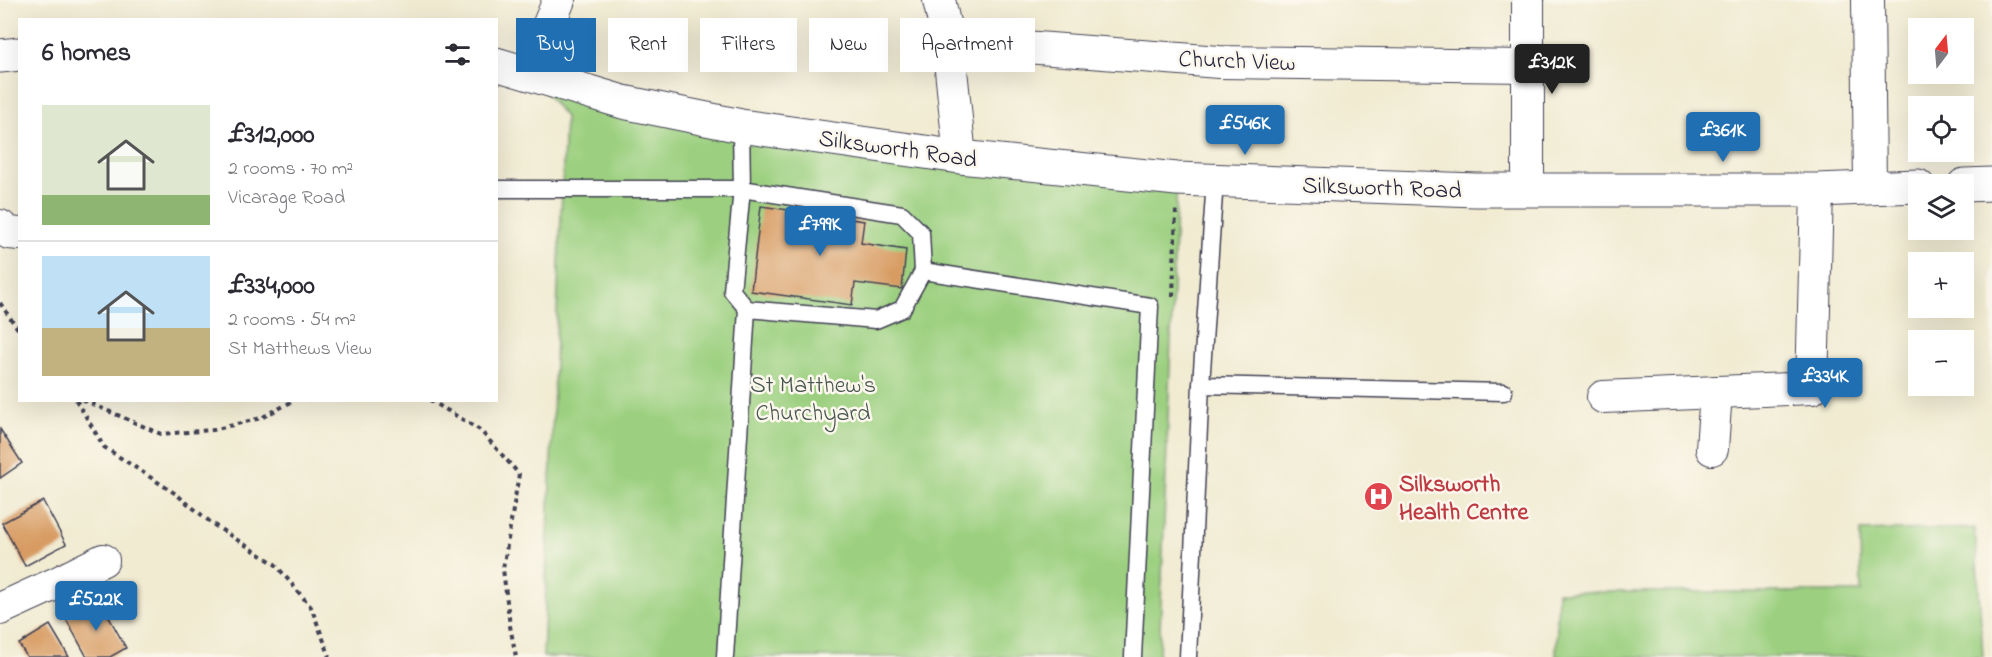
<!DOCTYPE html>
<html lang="en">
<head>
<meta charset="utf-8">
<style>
	:root { --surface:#fff; --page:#f7f7f7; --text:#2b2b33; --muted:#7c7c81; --line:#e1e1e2; --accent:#1f6fb2 }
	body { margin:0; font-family:"Indie Flower",sans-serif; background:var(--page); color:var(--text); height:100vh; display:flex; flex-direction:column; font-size:22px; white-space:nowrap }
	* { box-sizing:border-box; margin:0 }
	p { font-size:20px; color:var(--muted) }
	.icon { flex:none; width:33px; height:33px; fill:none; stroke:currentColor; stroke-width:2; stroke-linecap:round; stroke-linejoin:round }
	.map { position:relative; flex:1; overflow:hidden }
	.drawer { position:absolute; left:18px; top:18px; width:480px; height:384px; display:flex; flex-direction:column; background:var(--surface); border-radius:0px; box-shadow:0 6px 24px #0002 }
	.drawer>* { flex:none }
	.hud { position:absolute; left:516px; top:18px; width:570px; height:54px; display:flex; gap:12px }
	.needle { width:39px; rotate:16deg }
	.fabs { position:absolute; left:1908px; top:18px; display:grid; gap:12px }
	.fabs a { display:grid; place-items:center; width:66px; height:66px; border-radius:0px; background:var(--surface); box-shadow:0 6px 24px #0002; font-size:30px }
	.price { position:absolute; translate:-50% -51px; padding:0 14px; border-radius:6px; background:var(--accent); color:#fff; font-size:20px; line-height:39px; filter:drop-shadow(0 2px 3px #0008) }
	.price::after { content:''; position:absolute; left:50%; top:36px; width:18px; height:14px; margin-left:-9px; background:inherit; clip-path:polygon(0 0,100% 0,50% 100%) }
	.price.active { background:#222; color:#fff }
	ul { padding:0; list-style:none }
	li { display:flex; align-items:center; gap:18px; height:150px; padding:0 24px }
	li+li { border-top:2px solid var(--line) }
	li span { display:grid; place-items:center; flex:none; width:168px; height:120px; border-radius:0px; color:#555 }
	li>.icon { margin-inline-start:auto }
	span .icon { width:72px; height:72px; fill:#fffc; stroke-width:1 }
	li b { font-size:26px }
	h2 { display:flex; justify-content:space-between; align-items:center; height:72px; padding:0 24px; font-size:26px }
	.tag { padding:0 21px; border-radius:0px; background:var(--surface); box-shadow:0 6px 24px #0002; font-size:21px; line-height:54px }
	.tag.active { background:var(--accent); color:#fff }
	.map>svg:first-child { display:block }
	.green { fill:#9cd080; stroke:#5f795e; stroke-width:1.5 }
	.building { fill:#d89c64 }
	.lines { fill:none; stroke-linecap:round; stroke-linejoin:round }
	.service-casing { stroke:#414052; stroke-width:19 }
	.minor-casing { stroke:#414052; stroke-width:34 }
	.tertiary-casing { stroke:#414052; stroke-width:35 }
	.path { stroke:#414052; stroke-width:4; stroke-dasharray:4.5 4.5; stroke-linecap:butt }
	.service { stroke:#fff; stroke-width:16 }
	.minor { stroke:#fff; stroke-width:32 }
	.tertiary { stroke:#fff; stroke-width:33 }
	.labels { text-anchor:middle; stroke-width:5; stroke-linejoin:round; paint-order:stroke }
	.street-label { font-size:24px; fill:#22223b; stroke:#fbf7ec }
	.park-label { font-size:24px; fill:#475650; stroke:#fbf7ec }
	.health-label { font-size:24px; font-weight:bold; fill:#be3a42; stroke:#fbf7ec; text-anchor:start }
</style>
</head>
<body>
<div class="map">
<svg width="1992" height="657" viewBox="0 0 1992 657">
	<rect width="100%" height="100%" fill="#fbf7ec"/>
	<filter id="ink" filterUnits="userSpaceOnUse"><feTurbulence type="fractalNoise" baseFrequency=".0167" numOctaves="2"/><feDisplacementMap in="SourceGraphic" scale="12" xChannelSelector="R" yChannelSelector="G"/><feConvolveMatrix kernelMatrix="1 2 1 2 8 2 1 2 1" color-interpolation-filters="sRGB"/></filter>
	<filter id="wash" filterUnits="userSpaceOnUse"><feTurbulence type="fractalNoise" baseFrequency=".008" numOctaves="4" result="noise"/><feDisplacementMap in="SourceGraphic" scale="24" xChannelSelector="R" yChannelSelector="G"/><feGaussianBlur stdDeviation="1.35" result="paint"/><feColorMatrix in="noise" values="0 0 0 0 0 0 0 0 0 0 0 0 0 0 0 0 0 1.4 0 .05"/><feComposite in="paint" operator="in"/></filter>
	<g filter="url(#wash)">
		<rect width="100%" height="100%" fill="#f1ebd2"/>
		<g class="green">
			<polygon points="529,72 623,102 1177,179 1159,657 543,657 565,117"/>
			<polygon points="1975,528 1983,657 1556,657 1558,592 1861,592 1860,531"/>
		</g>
		<g id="blocks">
			<g class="building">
				<polygon points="761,206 864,221 861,243 906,250 902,289 855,283 852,305 751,291"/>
				<polygon points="0,429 22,463 0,478"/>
				<polygon points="43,501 66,544 25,566 2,523"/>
				<polygon points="100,601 126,648 110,657 87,657 66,619"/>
				<polygon points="50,625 69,657 27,657 19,644"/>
			</g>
		</g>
	</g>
	<g filter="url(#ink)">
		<use href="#blocks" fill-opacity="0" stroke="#414052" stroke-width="1.5"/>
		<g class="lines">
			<defs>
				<g id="service">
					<polyline points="496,189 742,189 902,214 921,233 923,271 1150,306 1133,657"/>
					<polyline points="747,309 876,320 902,309 923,271"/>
					<polyline points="1201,385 1504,392"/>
					<polyline points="725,657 747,309 732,291 742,189 741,126"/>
					<polyline points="1188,657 1201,385 1215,180"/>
				</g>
				<g id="minor">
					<polyline points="939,0 948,41 960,157"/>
					<polyline points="1528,0 1528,190"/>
					<polyline points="1868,0 1870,187"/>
					<polyline points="948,41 1219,62 1527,66"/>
					<polyline points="529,72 559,0"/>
					<polyline points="0,226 9,233 20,234"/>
					<polyline points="1603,397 1812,388 1817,190"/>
					<polyline points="1712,449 1716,392"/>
					<polyline points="0,609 59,582 103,560"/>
				</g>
				<g id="tertiary">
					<polyline points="0,56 20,54"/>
					<polyline points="496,64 623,102 741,126 960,157 1177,179 1476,190 1817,190 1918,186"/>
					<polyline points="1964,185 1992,184"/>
				</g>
			</defs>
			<use href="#service" class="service-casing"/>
			<use href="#minor" class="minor-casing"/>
			<use href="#tertiary" class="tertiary-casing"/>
			<g class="path">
				<polyline points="1173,296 1176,210"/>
				<polyline points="0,303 20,332"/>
				<polyline points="76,400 104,447 176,494 214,525 275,564 311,607 330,657"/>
				<polyline points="83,400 161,434 213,430 261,418 295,400"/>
				<polyline points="430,400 480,430 519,474 503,569 510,626 516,657"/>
			</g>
			<use href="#service" class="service"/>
			<use href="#minor" class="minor"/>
			<use href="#tertiary" class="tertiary"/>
		</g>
	</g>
	<defs>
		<symbol id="hospital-disc" viewBox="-11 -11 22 22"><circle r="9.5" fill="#e0444e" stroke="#fbf7ec"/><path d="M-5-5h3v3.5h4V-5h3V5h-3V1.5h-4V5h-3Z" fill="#fff"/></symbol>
	</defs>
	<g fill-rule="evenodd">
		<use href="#hospital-disc" x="1362" y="480" width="33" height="33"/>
	</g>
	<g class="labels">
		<g class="street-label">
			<text transform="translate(1237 60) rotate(2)" y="8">Church View</text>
			<text transform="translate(898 148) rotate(8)" y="8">Silksworth Road</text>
			<text transform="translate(1382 187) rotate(2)" y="8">Silksworth Road</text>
		</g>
		<g class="park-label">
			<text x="813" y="392">St Matthew's<tspan x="813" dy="28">Churchyard</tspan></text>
		</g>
		<g class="health-label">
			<text x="1399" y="491">Silksworth<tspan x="1399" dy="28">Health Centre</tspan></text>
		</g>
	</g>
</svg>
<div class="fabs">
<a><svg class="needle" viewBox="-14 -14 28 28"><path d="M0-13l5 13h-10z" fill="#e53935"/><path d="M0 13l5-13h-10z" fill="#7c7c81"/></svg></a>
<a><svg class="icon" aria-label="locate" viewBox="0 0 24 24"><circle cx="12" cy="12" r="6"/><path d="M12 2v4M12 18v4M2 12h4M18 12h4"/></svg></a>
<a><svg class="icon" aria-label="layers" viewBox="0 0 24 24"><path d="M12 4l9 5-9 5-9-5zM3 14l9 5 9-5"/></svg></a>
<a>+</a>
<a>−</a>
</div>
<b class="price active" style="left:1552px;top:95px">£312K</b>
<b class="price" style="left:1245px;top:156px">£546K</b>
<b class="price" style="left:1723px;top:163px">£361K</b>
<b class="price" style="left:820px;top:257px">£799K</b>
<b class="price" style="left:1825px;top:409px">£334K</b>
<b class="price" style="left:96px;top:632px">£522K</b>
<div class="hud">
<a class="tag active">Buy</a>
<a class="tag">Rent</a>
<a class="tag">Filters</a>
<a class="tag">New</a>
<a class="tag">Apartment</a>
</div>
<section class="drawer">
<h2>6 homes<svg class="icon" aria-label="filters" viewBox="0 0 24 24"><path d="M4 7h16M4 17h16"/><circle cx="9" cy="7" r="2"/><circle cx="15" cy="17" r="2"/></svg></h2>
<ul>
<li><span style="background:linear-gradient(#dfe7d0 75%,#8fb573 0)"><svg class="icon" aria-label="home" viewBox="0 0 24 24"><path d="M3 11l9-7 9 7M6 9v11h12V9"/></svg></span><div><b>£312,000</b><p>2 rooms · 70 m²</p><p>Vicarage Road</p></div></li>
<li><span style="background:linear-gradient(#bfe0f5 60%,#c2b280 0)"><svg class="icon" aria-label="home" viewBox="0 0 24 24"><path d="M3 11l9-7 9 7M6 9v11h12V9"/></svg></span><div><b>£334,000</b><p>2 rooms · 54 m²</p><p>St Matthews View</p></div></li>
</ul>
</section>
</div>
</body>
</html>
